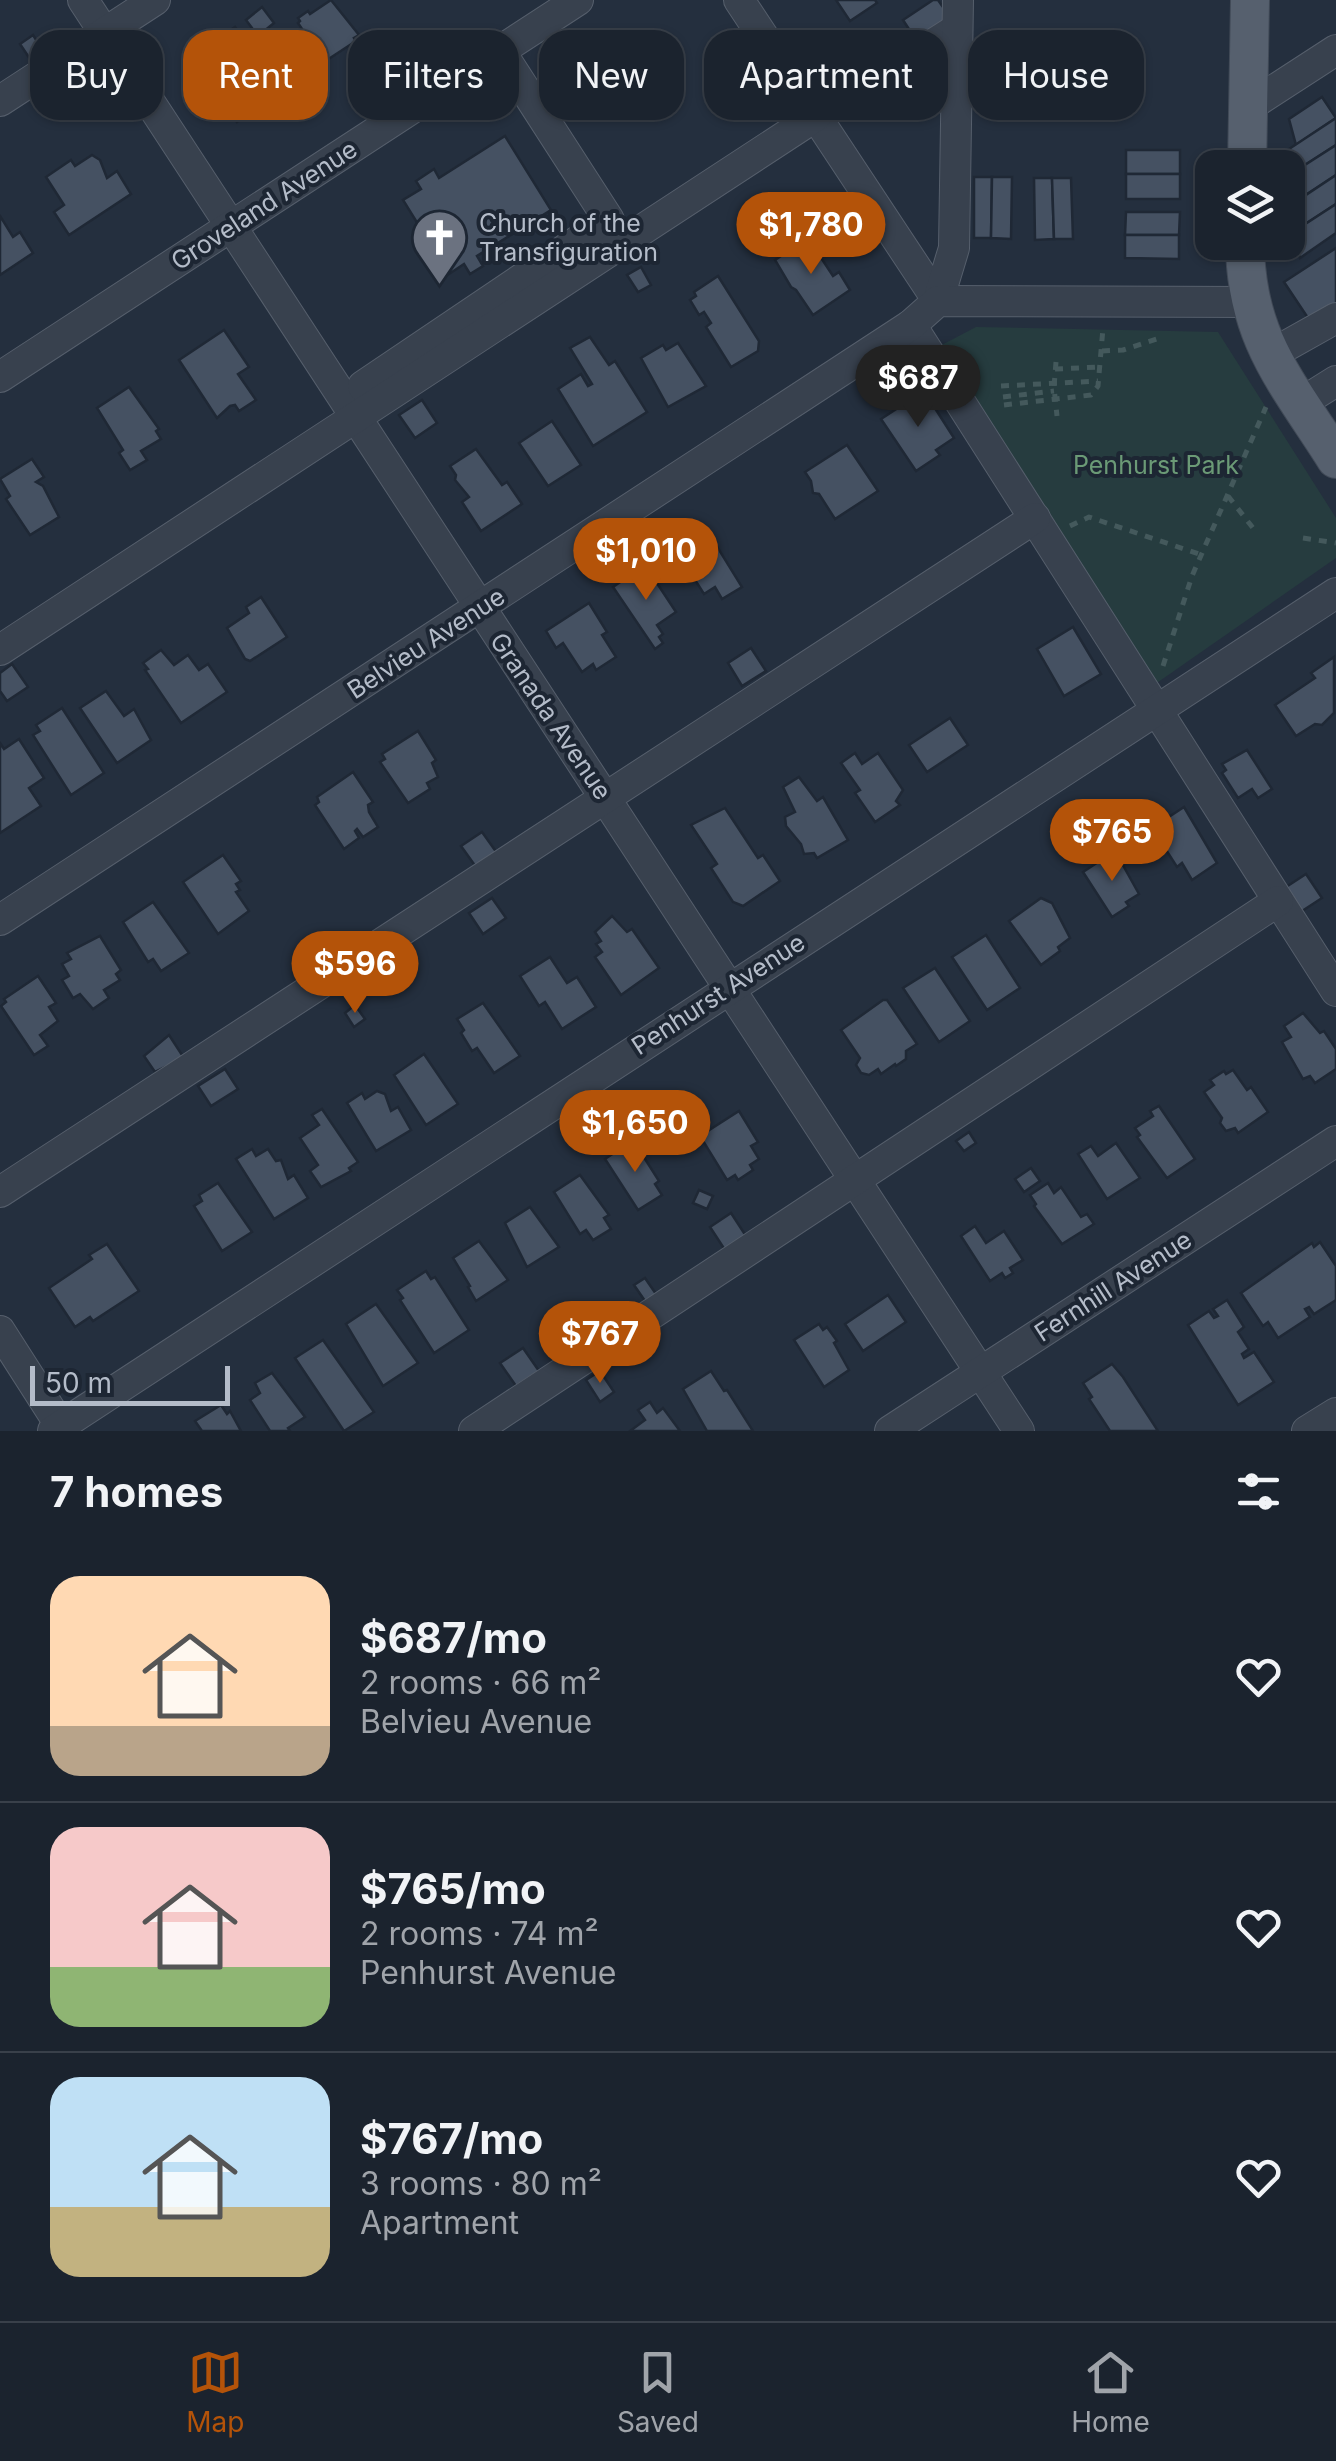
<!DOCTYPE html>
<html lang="en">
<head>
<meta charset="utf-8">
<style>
	:root { --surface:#1b232e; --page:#242b36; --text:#f1f3f6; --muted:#a0a4aa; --line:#39404a; --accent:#b45309 }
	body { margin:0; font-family:Inter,sans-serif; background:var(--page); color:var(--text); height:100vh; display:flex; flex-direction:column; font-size:38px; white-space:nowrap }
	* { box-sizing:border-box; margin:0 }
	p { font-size:32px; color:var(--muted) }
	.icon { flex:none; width:55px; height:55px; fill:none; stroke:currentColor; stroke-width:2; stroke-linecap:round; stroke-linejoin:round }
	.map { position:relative; height:1431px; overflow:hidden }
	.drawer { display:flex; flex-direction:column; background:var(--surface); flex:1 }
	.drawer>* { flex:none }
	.guide { position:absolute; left:30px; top:30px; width:1278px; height:90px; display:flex; gap:20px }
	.buttons { position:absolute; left:1195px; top:150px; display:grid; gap:20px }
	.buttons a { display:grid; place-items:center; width:110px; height:110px; border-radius:20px; background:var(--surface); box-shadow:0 2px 8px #0004,0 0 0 2px var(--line); font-size:50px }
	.scale { position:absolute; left:30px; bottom:25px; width:200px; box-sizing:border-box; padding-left:10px; border:5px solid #b4bcc9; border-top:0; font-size:28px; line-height:35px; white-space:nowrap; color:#b4bcc9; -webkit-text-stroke:8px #1d2633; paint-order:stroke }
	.price { position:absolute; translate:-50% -85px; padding:0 22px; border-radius:35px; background:var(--accent); color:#fff; font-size:32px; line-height:65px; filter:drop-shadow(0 2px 5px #0008) }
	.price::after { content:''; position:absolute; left:50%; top:60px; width:30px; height:22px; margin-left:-15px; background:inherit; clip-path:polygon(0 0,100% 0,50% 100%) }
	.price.selected { background:#222; color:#fff }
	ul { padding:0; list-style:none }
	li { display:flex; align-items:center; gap:30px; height:250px; padding:0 50px }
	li+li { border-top:2px solid var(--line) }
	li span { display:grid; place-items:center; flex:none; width:280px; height:200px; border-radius:30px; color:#555 }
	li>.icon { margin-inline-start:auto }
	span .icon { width:120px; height:120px; fill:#fffc; stroke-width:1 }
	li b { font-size:42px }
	h2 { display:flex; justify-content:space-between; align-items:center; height:120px; padding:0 50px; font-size:42px }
	.pill { padding:0 35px; border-radius:30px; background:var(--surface); box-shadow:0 2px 8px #0004,0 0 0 2px var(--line); font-size:35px; line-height:90px }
	.pill.selected { background:var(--accent); color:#fff }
	.dock { display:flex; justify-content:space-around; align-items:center; height:140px; border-top:2px solid var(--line); background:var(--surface); font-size:28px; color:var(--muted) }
	.dock a { display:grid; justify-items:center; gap:5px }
	.dock .selected { color:var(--accent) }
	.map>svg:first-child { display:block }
	.green { fill:#263c3f }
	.building { fill:#455162; stroke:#1f2835; stroke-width:2.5 }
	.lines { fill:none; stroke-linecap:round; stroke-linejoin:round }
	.minor-casing { stroke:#565f6c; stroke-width:32 }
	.major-casing { stroke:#414a57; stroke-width:40 }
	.path { stroke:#44595c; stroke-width:5; stroke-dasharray:8 8; stroke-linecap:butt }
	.minor { stroke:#38414e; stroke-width:30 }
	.major { stroke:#56606e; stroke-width:38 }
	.labels { text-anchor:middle; stroke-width:8; stroke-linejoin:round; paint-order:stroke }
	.street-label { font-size:25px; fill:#b4bcc9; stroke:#1d2633 }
	.poi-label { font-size:25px; fill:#b4bcc9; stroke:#1d2633; text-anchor:start }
	.park-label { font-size:25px; fill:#6b9a76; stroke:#1d2633 }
</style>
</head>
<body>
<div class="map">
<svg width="1336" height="1431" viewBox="0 0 1336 1431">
	<rect width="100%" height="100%" fill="#242f3e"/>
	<polygon class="green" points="976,327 1218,332 1336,518 1336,558 1151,687 936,348"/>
	<g class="building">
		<polygon points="331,0 359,35 354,38 356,41 324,62 298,23 300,21 298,18 308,11 310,14"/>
		<polygon points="836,0 875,0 877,3 850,21"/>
		<polygon points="933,0 938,0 952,20 918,43 903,20"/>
		<polygon points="262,7 274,23 258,36 246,20"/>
		<polygon points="235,27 280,92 237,122 220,98 226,94 215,77 230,66 213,42"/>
		<polygon points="33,35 47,57 34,65 20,44"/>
		<polygon points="1322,97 1336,118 1296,145 1289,119"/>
		<polygon points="1336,118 1336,145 1294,172 1289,149"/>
		<polygon points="505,136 551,210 477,256 483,266 470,274 464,264 449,274 403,200 421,189 416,181 434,169 439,178"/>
		<polygon points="1336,145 1336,175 1301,198 1294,172"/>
		<rect x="1126" y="150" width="54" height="24"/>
		<polygon points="92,155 100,160 107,178 117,171 131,194 69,235 54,212 64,205 46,177 71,160 75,166"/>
		<rect x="1126" y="174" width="54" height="25"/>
		<polygon points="1336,175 1336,204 1293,232 1288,207"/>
		<polygon points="974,177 992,177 991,238 974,238"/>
		<polygon points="992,177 1012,177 1011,239 991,238"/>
		<polygon points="1034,178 1052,178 1054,239 1035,240"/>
		<polygon points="1052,178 1071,178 1073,239 1054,239"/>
		<polygon points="1336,204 1336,233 1300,258 1293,232"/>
		<polygon points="1126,212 1180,212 1179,235 1125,235"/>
		<polygon points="0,216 13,237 20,232 33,253 0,275"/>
		<polygon points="1125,235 1179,235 1179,259 1125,258"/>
		<polygon points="808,238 833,276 839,272 850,290 813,315 796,290 791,287 775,260"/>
		<polygon points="1336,248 1336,308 1312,324 1284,282"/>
		<polygon points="641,267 651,285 638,292 627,275"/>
		<polygon points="718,276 759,341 758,351 731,367 706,327 711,323 704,312 699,315 690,300 696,296 694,292"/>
		<polygon points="224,330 249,367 238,374 256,400 239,411 235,405 230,406 217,418 179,360"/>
		<polygon points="590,337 609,365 615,361 647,412 593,446 558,389 581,374 588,386 592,384 570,348"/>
		<polygon points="678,343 706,386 668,407 641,358 663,345 666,350"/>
		<polygon points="129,387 159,429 156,431 161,439 141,451 147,460 130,470 119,453 123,450 97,408"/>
		<polygon points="924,391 954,438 936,450 940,455 916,471 881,419"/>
		<polygon points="422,400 437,423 415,438 399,415"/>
		<polygon points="552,421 581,465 548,486 519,443"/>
		<polygon points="847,445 878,491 835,519 819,494 813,493 811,481 805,472"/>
		<polygon points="476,449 502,485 507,482 522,504 481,531 462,502 469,497 455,480 456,475 450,466"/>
		<polygon points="32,459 44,477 36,482 43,486 59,517 30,535 6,499 10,496 0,479"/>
		<polygon points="705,527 742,587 722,599 715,587 704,594 674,547"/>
		<polygon points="645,565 676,612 657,625 663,634 659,637 663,643 655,649 613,587"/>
		<polygon points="261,597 287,637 250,661 245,659 227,628 249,613 246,607"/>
		<polygon points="589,603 607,632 602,635 616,657 596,670 593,664 582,672 563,643 556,648 546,631"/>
		<polygon points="1073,627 1101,674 1064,696 1037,649"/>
		<polygon points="751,648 766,671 742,686 728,663"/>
		<polygon points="161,650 174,665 188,655 199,670 208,664 227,692 181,723 145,670 148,669 143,663"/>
		<polygon points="1334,657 1334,713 1322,725 1315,724 1296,736 1275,705 1315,678 1311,673"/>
		<polygon points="12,664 28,687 7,701 0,691 0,673"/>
		<polygon points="106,691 124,716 134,709 151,740 117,763 80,708"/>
		<polygon points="62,708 104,773 71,795 33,735 40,731 36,725"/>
		<polygon points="950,718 968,745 927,772 909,745"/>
		<polygon points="418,731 436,760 432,763 438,777 427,783 430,789 408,803 380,762 385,759 382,754"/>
		<polygon points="19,739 44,778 29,788 41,806 0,833 0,743 4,749"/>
		<polygon points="1247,750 1272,789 1258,798 1252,789 1238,798 1222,773 1226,770 1222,764"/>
		<polygon points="855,753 862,764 878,753 903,790 896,801 900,805 875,822 855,793 860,790 841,763"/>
		<polygon points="353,772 373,802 368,805 369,812 378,827 363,837 357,829 355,831 359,838 344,849 315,805 319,802 317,797"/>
		<polygon points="799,777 817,801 823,797 848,840 817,858 814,853 804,854 801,844 786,826 785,817 795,812 783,787"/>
		<polygon points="1184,807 1217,863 1192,880 1182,863 1177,867 1152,828"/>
		<polygon points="725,808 758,858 763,855 780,881 743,906 733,902 711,868 717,864 691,825"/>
		<polygon points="482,832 497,853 476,867 461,846"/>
		<polygon points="1115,851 1139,894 1126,902 1129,906 1112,917 1083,872"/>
		<polygon points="223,855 241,881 236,884 240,890 236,892 249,911 218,934 183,882"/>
		<polygon points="1306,874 1322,898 1299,913 1283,889"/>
		<polygon points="492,898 506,918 483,934 469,913"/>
		<polygon points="1041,898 1052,903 1070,938 1058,947 1060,951 1041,965 1009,921"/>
		<polygon points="153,902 189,953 161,971 153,959 148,962 123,922"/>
		<polygon points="612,916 627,932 632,929 659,968 621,995 595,957 602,952 596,944 601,941 595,932"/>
		<polygon points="986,935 1020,988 987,1010 952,957"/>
		<polygon points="100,936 121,970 116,974 120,980 104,990 109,998 93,1009 80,994 73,998 62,980 69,976 62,964 71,959 67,953"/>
		<polygon points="550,957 567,983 577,977 596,1007 562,1029 545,1002 539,1006 520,976"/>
		<polygon points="935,968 970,1021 939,1042 903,988"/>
		<polygon points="38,976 56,1003 49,1007 58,1021 40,1035 48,1046 34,1055 1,1006 6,1002 4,999"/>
		<polygon points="883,1000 887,1000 917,1044 906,1051 906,1059 896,1066 895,1064 881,1074 878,1069 869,1075 861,1073 856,1065 860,1058 841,1030"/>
		<polygon points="483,1003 520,1056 494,1073 477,1048 472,1051 461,1033 464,1030 457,1019"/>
		<polygon points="355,1005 365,1019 354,1027 345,1013"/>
		<polygon points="1303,1013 1320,1033 1324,1031 1336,1049 1336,1069 1315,1083 1310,1076 1303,1079 1282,1042 1291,1037 1284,1026"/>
		<polygon points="169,1035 184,1058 155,1072 144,1056"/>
		<polygon points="424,1054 458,1104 426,1125 394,1075"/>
		<polygon points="225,1069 238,1089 211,1106 198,1086"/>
		<polygon points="1233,1070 1247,1090 1251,1087 1268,1112 1238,1133 1235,1128 1226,1131 1220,1123 1222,1118 1204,1092 1214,1085 1210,1080 1224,1071 1226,1074"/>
		<polygon points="377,1091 385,1094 391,1111 398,1107 411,1130 376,1151 347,1103 362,1093 365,1099"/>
		<polygon points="1159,1106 1195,1159 1167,1178 1137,1137 1140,1135 1135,1128 1153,1116 1150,1111"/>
		<polygon points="322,1109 358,1162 349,1168 351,1171 321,1187 310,1171 318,1165 300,1138 319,1125 312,1115"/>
		<polygon points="739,1111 758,1142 751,1146 759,1159 750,1165 753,1170 738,1180 735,1175 727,1180 700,1136"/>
		<polygon points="969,1132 976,1143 964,1151 956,1141"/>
		<polygon points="633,1140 659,1181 655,1184 662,1195 638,1210 605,1159"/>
		<polygon points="1116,1143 1140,1178 1107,1199 1078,1154 1091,1146 1098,1156"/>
		<polygon points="252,1149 256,1156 268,1149 276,1161 281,1160 288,1179 294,1175 308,1198 274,1219 236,1159"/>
		<polygon points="1031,1168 1040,1181 1024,1192 1015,1179"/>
		<polygon points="580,1175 609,1215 604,1218 611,1229 593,1240 586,1230 580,1234 554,1192"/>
		<polygon points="218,1183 252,1232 222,1251 194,1206 202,1201 199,1195"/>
		<polygon points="1048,1183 1054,1193 1061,1187 1081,1217 1087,1214 1094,1224 1062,1244 1034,1206 1036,1204 1030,1195"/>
		<polygon points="699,1190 713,1196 707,1209 693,1203"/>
		<polygon points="530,1207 559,1247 527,1267 505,1223"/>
		<polygon points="731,1213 746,1236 725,1250 710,1227"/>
		<polygon points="975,1226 986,1243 1004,1231 1023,1260 1010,1268 1013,1273 1005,1278 1002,1273 990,1281 961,1236"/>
		<polygon points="479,1241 508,1280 476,1301 468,1287 470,1286 453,1258"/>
		<polygon points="1320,1242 1336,1266 1336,1300 1314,1314 1309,1307 1305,1309 1310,1317 1278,1338 1268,1322 1263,1326 1241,1293 1312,1243 1314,1247"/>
		<polygon points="107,1244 139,1291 93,1321 90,1317 75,1327 49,1288 92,1259 89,1255"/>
		<polygon points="426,1271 431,1279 435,1277 469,1330 434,1353 400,1300 403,1298 397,1290"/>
		<polygon points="645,1278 656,1294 645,1301 634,1285"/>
		<polygon points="888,1295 906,1322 863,1351 845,1324"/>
		<polygon points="1227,1300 1244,1327 1238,1332 1249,1349 1242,1354 1244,1358 1254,1352 1274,1382 1238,1405 1188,1325 1209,1311 1214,1318 1218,1316 1213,1309"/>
		<polygon points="376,1304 418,1363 383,1386 346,1324"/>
		<polygon points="819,1324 823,1330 827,1327 837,1341 834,1343 849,1370 824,1387 794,1340"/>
		<polygon points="323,1340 374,1412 344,1431 295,1358"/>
		<polygon points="523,1348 539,1371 516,1386 500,1363"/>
		<polygon points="1112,1364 1123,1377 1158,1431 1110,1431 1089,1399 1092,1397 1083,1383"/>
		<polygon points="600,1371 614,1392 600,1402 586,1380"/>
		<polygon points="711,1371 724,1391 727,1390 753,1431 707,1431 683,1389"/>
		<polygon points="272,1373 305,1417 288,1428 290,1431 270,1431 250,1400 260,1393 255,1383"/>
		<polygon points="650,1402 657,1413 663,1408 680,1431 630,1431 645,1420 638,1410"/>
		<polygon points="221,1405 227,1414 230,1411 241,1431 202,1431 195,1421"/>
	</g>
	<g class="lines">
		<defs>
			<g id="minor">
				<polyline points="83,0 1019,1431"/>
				<polyline points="739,0 938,301"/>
				<polyline points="924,50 957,29"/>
				<polyline points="0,101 155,0"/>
				<polyline points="1248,107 1336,50"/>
				<polyline points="938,301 954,248 958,0"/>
				<polyline points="911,325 1336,991"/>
				<polyline points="1270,355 1336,318"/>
				<polyline points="0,377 578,0"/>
				<polyline points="363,386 609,220 500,51"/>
				<polyline points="1301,403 1336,381"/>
				<polyline points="0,650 816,116"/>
				<polyline points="0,920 911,325 938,301 1251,302"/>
				<polyline points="0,1192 1035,518"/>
				<polyline points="0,1331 64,1431"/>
				<polyline points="53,1431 1336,593"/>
				<polyline points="474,1431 1278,901"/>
				<polyline points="890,1431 1336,1141"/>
				<polyline points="1307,1431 1336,1413"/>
			</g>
			<g id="major">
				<polyline points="1247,168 1250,0"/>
				<path d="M 1245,242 C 1245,338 1288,383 1336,459"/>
			</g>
		</defs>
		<use href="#minor" class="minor-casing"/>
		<use href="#major" class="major-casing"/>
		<g class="path">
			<polyline points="1102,351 1123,350 1160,338"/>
			<polyline points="1056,362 1054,387 1057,416"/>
			<polyline points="1055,369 1100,367"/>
			<polyline points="1001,386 1098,381"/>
			<polyline points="1003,397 1054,391"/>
			<polyline points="1004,405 1091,395 1098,386 1103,328"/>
			<polyline points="1228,496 1253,528"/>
			<polyline points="1070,526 1089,517 1202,555"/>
			<polyline points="1303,538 1336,543"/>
			<polyline points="1163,666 1192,576 1266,407"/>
		</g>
		<use href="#minor" class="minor"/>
		<use href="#major" class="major"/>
	</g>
	<defs>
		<symbol id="church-pin" viewBox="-11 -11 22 30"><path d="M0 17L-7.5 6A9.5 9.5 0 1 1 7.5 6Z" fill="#6b7280" stroke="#1d2633"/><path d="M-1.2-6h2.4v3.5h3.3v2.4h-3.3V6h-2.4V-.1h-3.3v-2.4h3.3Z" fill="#fff"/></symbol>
	</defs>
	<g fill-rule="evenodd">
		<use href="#church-pin" x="408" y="206" width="63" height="86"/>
	</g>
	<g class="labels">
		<g class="street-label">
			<text transform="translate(264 205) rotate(-33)" y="9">Groveland Avenue</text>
			<text transform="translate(426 643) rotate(-33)" y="9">Belvieu Avenue</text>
			<text transform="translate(551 716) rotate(56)" y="9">Granada Avenue</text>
			<text transform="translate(718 994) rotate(-33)" y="9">Penhurst Avenue</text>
			<text transform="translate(1113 1286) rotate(-33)" y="9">Fernhill Avenue</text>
		</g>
		<g class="poi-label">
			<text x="479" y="232">Church of the<tspan x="479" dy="29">Transfiguration</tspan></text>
		</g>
		<g class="park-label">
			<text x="1156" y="474">Penhurst Park</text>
		</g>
	</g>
</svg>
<div class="buttons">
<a><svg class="icon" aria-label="layers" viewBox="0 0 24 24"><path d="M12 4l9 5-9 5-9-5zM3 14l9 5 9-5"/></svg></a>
</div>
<div class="scale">50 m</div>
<b class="price" style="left:811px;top:277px">$1,780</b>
<b class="price selected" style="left:918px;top:430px">$687</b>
<b class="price" style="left:646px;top:603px">$1,010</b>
<b class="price" style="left:1112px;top:884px">$765</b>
<b class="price" style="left:355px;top:1016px">$596</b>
<b class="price" style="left:635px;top:1175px">$1,650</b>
<b class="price" style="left:600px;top:1386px">$767</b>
<div class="guide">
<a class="pill">Buy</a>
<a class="pill selected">Rent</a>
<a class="pill">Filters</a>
<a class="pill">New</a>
<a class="pill">Apartment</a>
<a class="pill">House</a>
</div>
</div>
<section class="drawer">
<h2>7 homes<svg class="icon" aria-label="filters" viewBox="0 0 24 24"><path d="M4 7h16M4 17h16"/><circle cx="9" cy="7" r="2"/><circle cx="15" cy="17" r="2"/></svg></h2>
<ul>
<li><span style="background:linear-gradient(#ffd9b3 75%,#b9a48a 0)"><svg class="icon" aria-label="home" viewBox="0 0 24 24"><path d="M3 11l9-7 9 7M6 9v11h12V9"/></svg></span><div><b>$687/mo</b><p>2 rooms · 66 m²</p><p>Belvieu Avenue</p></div><svg class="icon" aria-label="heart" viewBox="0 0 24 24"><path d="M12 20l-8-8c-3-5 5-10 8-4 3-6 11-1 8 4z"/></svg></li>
<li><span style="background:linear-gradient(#f6c9c9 70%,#8fb573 0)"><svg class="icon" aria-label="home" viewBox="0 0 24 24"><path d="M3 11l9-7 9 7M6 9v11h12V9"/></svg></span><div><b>$765/mo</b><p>2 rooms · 74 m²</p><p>Penhurst Avenue</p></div><svg class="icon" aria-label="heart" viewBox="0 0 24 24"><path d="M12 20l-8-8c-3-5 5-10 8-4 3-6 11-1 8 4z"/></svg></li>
<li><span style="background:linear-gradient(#bfe0f5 65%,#c2b280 0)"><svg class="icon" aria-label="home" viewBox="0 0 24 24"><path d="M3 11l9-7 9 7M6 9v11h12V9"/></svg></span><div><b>$767/mo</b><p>3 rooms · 80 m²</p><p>Apartment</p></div><svg class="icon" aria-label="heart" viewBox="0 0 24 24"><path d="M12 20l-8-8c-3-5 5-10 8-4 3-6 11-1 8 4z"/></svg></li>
</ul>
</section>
<nav class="dock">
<a class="selected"><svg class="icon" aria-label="map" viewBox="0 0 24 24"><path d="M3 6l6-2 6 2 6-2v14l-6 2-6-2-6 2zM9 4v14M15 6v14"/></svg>Map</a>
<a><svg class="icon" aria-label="saved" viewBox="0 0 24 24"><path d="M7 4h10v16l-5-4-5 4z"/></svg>Saved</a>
<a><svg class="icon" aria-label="home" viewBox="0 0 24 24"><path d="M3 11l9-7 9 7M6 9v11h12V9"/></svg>Home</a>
</nav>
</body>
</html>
